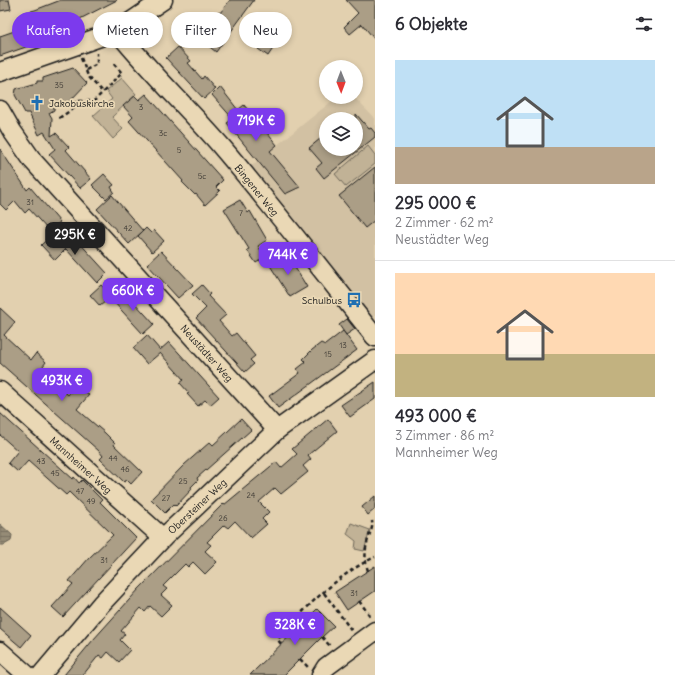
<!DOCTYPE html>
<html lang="de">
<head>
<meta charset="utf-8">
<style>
	:root { --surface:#fff; --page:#f7f7f7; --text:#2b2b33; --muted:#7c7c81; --line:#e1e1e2; --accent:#7c3aed }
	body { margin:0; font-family:Delius,sans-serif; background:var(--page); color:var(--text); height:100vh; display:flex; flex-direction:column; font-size:15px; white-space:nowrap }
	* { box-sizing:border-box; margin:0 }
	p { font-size:13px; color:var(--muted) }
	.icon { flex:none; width:22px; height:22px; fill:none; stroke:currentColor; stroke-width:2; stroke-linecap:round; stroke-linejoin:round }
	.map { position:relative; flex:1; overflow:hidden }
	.drawer { display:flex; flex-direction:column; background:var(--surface); width:300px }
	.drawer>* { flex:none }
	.top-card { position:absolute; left:12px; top:12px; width:303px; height:36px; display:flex; gap:8px }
	.needle { width:26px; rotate:179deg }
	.buttons { position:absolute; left:319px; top:60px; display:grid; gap:8px }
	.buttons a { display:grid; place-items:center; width:44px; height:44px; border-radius:50%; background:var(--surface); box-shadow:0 2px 6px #0003; font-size:20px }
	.price { position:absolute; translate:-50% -34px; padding:0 9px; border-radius:8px; background:var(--accent); color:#fff; font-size:13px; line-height:26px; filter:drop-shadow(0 1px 2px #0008) }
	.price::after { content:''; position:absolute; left:50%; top:24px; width:12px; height:9px; margin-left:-6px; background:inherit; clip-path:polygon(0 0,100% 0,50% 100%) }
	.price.active { background:#222; color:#fff }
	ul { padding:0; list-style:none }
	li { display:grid; align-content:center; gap:8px; height:212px; padding:0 20px }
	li+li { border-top:1px solid var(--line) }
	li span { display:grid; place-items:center; height:124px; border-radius:0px; color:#555 }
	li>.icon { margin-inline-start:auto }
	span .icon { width:72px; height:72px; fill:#fffc; stroke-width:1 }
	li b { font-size:17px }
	h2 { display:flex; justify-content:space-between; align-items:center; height:48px; padding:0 20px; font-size:17px }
	.pill { padding:0 14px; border-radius:18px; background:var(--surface); box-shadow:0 2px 6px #0003; font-size:14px; line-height:36px }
	.pill.active { background:var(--accent); color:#fff }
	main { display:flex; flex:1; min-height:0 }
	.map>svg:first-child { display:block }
	.built { fill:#d2c1a3; fill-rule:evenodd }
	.green { fill:#c1b296; stroke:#6e6759 }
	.water { fill:url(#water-rules); stroke:#655f52 }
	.building { fill:#ab9e86; stroke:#1c1c1c }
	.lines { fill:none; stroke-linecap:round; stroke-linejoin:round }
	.minor-casing { stroke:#1c1c1c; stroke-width:21 }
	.path { stroke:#1c1c1c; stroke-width:2.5; stroke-dasharray:4 3; stroke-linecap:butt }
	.minor { stroke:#ead8b5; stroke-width:18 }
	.labels { text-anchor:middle; stroke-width:3.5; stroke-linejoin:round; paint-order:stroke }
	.number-label { font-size:8px; fill:#403c36 }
	.poi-label { font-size:10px; fill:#1c1c1c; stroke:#ead8b5; text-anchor:start }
	.street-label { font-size:10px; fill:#1c1c1c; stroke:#ead8b5 }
</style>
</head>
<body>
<main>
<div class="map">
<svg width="375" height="675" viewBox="0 0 375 675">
	<defs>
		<pattern id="water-rules" width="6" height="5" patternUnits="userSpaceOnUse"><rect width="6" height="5" fill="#958b76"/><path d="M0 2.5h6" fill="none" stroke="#797160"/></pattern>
	</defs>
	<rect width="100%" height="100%" fill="#e2d0af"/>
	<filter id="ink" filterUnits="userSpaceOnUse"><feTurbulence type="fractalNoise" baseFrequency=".025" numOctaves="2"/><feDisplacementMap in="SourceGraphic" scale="8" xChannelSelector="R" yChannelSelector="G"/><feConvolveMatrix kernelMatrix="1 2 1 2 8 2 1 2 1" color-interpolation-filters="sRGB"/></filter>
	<g filter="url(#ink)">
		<path class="built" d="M 337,97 L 354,97 L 375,119 L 375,323 L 352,293 L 250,167 ZM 326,119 L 356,119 L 356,149 L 326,149 Z"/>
		<g class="green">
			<polygon points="122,78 136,94 112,117 123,129 113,139 93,116 112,99 106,91"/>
			<polygon points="368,146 375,155 375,164 346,187 335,174"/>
			<polygon points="351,523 370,530 364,551 355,549 356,541 347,534"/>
		</g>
		<polygon class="water" points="0,524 12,535 11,541 4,545 0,545"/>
		<g class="building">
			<polygon points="0,0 9,0 11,9 0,11"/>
			<polygon points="61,0 117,0 74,22 44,33 46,40 0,56 0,36 26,27 23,13 35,10"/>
			<polygon points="230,0 254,0 216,52 201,40 213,24 211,23 219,12 220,13"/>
			<polygon points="346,0 375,0 375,40 362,24 350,34 344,27 358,13"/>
			<polygon points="265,40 274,47 268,56 258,49"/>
			<polygon points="178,47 191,61 188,63 202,79 204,76 215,89 204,99 166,58"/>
			<polygon points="73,68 87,83 70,101 63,105 54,105 54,110 49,113 52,118 51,136 56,133 69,147 66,150 91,179 80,188 49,154 55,149 44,132 39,135 29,113 25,113 15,95 16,89 37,83 37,81 43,81 43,78"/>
			<polygon points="220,87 238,110 244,105 277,145 270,151 300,187 285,194 252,154 227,123 233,119 212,95"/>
			<polygon points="146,94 223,180 216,187 220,191 205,205 196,194 195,195 182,182 183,181 129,121 133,117 123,106 135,96 139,100"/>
			<polygon points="356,114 369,129 371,128 375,133 375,137 324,178 316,168 322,163 309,148 326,134 326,149 356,149"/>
			<polygon points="0,149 27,190 30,187 60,222 49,231 29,209 25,213 15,201 6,210 0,204"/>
			<polygon points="375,167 375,220 365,228 339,196"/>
			<polygon points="104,174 114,185 111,187 114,192 106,199 92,185"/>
			<polygon points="112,195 143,231 129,244 97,209"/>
			<polygon points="240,200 248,213 250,211 267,240 258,246 265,257 256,263 247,250 249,249 224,209"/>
			<polygon points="146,228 151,233 154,230 164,241 152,252 138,236"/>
			<polygon points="54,233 67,247 76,239 107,273 97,283 66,249 55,260 41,245"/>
			<polygon points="161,251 193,285 178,298 147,264"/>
			<polygon points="285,254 292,267 294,266 307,287 290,297 269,264"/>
			<polygon points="101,285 112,296 100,306 90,295"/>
			<polygon points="202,285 210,294 208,296 226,315 219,321 232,336 236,333 255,356 250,360 254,364 245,372 196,318 206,308 192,294"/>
			<polygon points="123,290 154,324 143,334 112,300"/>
			<polygon points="0,308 15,322 4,335 31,360 36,353 46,362 40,370 68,395 77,385 89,395 77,409 105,433 115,443 114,445 142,472 131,484 127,480 124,482 100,459 103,456 99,451 0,363"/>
			<polygon points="347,319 355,329 346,335 339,325"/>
			<polygon points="343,331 357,350 278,408 269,396 300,373 297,369 306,362 303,359 312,350 321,343 325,345"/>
			<polygon points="147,335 160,350 169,342 219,397 210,405 205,400 198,406 187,394 189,393 180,383 184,380 160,353 147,364 133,348"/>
			<polygon points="375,382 375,399 350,417 341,405"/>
			<polygon points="0,413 73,479 74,477 79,483 82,480 102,500 100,502 136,538 63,617 52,607 73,584 69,581 89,558 113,535 69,492 66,495 28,461 18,472 8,463 18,451 0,435"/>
			<polygon points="241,419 251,430 197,478 198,480 191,487 192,489 176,506 174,504 165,513 151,499 184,465 210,442 213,445"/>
			<polygon points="328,419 337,431 308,455 311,459 303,466 308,472 281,494 275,488 259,502 269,512 262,519 267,524 251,538 235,521 228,528 224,525 207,542 211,545 205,551 217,562 205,574 193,562 188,567 185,564 163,586 167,589 161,595 172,605 161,616 150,606 145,612 141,608 121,631 125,634 120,640 130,650 119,662 108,652 103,658 99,655 83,675 64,675 93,640 139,589 223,504 224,505 276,462 281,468 297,454 292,449"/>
			<polygon points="375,496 375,509 368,515 362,507"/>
			<polygon points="375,566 375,591 347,610 335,592"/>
			<polygon points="0,607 31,635 21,647 0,629"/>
			<polygon points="317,609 334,626 322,637 284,675 250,675"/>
		</g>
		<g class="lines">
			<defs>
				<g id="minor">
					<path d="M 117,31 C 149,71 187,107 221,146 C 274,208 324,273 375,337"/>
					<polyline points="0,72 117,31 163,0"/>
					<polyline points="0,110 12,131 33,161 277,430"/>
					<polyline points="0,391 163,538"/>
					<polyline points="0,651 27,675"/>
					<polyline points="41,675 101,604 163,538 277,430 375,360"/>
					<polyline points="321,675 326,667 375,631"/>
				</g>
			</defs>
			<use href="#minor" class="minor-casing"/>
			<g class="path">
				<polyline points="81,58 88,76 103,93"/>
				<polyline points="86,70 97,64 97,53"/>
				<polyline points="59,118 73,109 76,101 94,101 122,73 112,62"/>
				<path d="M 368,571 C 364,558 365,548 369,536 C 371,530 373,528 372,521"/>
				<polyline points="324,593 352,631"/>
				<polyline points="359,601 371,617"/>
				<polyline points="322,637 330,646"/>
				<path d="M 281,644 L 278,640 L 279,638 C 303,609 340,573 375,557"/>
				<polyline points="300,659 309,668"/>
			</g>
			<use href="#minor" class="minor"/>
		</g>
	</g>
	<defs>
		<symbol id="church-bare" viewBox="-9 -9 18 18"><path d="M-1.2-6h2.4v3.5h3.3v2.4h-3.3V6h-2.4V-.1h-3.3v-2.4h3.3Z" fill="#1f6fb2" stroke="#ead8b5" stroke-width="2.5" paint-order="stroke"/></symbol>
		<symbol id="bus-bare" viewBox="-9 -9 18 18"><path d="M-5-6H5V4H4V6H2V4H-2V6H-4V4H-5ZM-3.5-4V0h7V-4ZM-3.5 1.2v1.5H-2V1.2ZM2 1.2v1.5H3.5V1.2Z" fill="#1f6fb2" stroke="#ead8b5" stroke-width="2.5" paint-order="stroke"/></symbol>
	</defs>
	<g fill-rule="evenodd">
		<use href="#church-bare" x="26" y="92" width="22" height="22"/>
		<use href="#bus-bare" x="343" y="289" width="22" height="22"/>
	</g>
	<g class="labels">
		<g class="number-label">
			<text x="59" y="88">35</text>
			<text x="141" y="110">3</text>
			<text x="163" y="136">3c</text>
			<text x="179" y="153">5</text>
			<text x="202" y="179">5c</text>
			<text x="30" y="205">31</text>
			<text x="241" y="216">7</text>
			<text x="128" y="231">42</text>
			<text x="343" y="348">13</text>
			<text x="328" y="357">15</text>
			<text x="113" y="461">44</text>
			<text x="41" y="464">43</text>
			<text x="125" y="472">46</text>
			<text x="55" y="476">45</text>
			<text x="183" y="484">25</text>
			<text x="80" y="494">47</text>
			<text x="251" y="498">24</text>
			<text x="166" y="501">27</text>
			<text x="91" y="504">49</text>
			<text x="223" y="521">26</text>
			<text x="104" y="563">31</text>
			<text x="354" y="596">31</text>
		</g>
		<g class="poi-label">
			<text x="49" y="107">Jakobuskirche</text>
			<text x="342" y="304" text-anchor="end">Schulbus</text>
		</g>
		<g class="street-label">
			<text transform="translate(257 190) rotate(51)" y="4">Bingener Weg</text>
			<text transform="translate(207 353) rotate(48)" y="4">Neustädter Weg</text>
			<text transform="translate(81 465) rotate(42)" y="4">Mannheimer Weg</text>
			<text transform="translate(197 506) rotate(-43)" y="4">Obersteiner Weg</text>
		</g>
	</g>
</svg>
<div class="buttons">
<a><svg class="needle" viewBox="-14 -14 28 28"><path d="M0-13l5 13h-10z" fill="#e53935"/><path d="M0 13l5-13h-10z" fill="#7c7c81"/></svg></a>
<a><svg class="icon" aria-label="layers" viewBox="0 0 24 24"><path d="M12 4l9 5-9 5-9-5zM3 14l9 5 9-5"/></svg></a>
</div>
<b class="price" style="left:256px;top:142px">719K €</b>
<b class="price active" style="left:75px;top:256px">295K €</b>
<b class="price" style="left:288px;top:276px">744K €</b>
<b class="price" style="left:133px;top:312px">660K €</b>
<b class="price" style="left:62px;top:402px">493K €</b>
<b class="price" style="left:295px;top:646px">328K €</b>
<div class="top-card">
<a class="pill active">Kaufen</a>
<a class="pill">Mieten</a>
<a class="pill">Filter</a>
<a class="pill">Neu</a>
</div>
</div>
<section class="drawer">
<h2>6 Objekte<svg class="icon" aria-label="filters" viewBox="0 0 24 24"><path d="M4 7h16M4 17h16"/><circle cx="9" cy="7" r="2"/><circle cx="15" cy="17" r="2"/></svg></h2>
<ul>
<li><span style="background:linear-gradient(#bfe0f5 70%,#b9a48a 0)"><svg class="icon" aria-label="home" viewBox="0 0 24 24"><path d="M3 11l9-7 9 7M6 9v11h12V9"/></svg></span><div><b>295 000 €</b><p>2 Zimmer · 62 m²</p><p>Neustädter Weg</p></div></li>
<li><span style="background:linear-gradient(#ffd9b3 65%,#c2b280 0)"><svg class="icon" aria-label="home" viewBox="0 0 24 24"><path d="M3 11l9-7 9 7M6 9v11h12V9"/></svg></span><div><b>493 000 €</b><p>3 Zimmer · 86 m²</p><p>Mannheimer Weg</p></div></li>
</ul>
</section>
</main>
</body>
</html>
